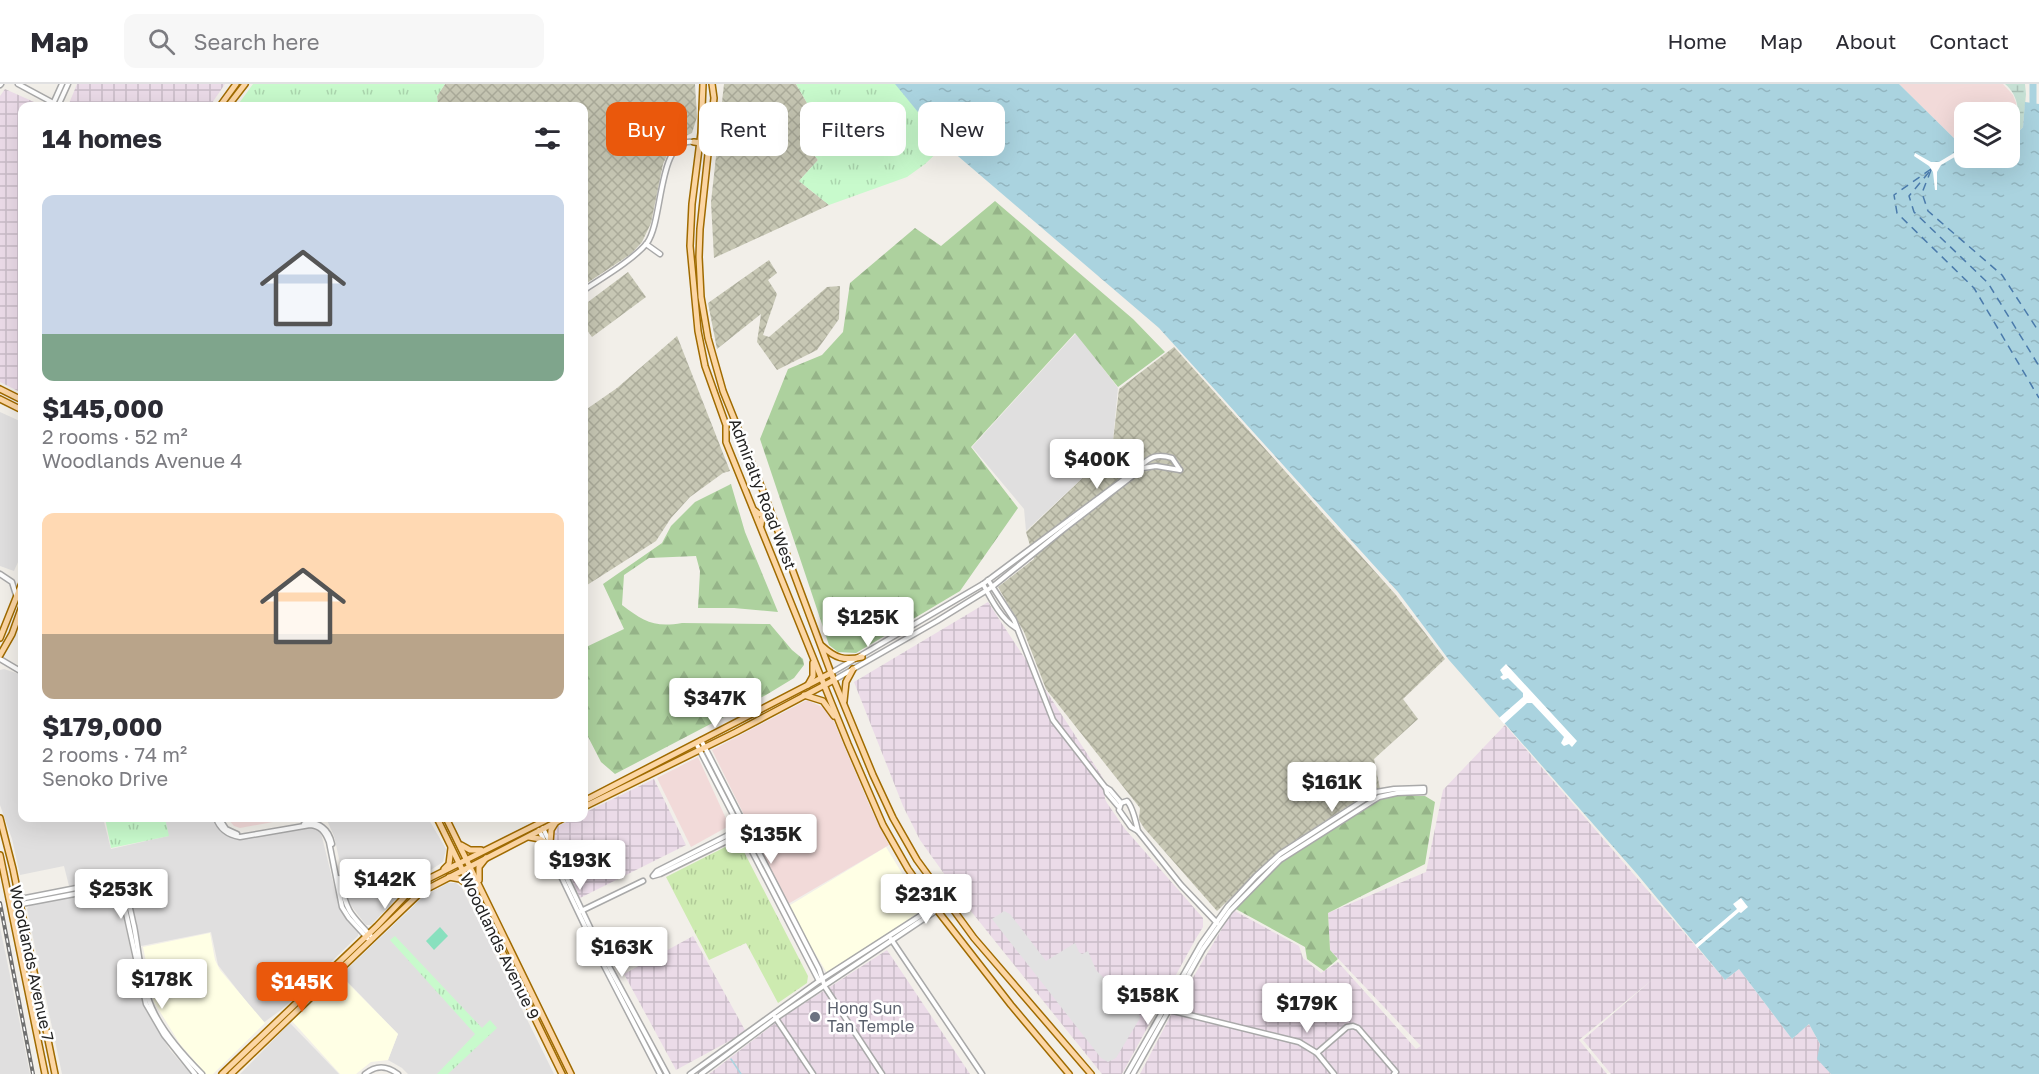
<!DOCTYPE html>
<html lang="en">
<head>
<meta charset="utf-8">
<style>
	:root { --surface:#fff; --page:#f7f7f7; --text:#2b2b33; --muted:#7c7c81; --line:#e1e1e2; --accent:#ea580c }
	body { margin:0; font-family:"Golos Text",sans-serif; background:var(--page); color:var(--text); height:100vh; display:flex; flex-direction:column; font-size:22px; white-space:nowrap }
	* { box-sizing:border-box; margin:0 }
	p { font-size:20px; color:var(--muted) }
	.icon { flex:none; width:33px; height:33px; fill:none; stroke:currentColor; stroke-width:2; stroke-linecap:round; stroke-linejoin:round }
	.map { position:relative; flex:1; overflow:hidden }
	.details { position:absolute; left:18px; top:18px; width:570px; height:720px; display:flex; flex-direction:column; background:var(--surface); border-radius:12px; box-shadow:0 6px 24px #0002 }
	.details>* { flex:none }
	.guide { position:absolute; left:606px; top:18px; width:570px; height:54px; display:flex; gap:12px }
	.tools { position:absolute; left:1954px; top:18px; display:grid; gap:12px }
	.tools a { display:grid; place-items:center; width:66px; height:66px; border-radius:12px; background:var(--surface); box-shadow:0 6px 24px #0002; font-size:30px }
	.price { position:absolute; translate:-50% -51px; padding:0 14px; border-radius:6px; background:#fff; color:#222; font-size:20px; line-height:39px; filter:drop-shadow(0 2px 3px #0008) }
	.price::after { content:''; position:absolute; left:50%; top:36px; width:18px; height:14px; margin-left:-9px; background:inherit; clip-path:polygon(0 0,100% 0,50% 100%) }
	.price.on { background:var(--accent); color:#fff }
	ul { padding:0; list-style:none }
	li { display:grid; align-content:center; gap:12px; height:318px; padding:0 24px }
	li span { display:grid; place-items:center; height:186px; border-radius:12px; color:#555 }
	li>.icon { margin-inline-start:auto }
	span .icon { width:108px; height:108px; fill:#fffc; stroke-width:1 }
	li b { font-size:26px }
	h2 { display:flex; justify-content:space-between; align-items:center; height:72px; padding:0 24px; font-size:26px }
	.pill { padding:0 21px; border-radius:12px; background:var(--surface); box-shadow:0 6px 24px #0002; font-size:21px; line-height:54px }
	.pill.on { background:var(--accent); color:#fff }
	header { display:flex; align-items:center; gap:36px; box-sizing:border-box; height:84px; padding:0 30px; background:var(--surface); border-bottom:2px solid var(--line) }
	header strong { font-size:28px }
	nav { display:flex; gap:33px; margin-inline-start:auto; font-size:21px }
	.search { width:420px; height:54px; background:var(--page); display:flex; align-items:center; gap:15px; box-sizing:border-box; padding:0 21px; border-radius:12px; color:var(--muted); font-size:22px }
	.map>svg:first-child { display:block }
	.residential { fill:#e0dfdf }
	.commercial { fill:#f2dad9 }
	.industrial { fill:url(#industrial-grid) }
	.education { fill:#ffffe5 }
	.construction { fill:url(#construction-cross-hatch) }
	.grass { fill:url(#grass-tufts) }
	.forest { fill:url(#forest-firs) }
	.wetland { fill:url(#wetland-marsh) }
	.park { fill:url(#park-tufts) }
	.pitch { fill:#88e0be }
	.parking { fill:#e2e2e2 }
	.water { fill:url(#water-ripples) }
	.pier { fill:#fff }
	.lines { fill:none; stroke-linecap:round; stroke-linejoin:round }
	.stream { stroke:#aad3df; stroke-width:1.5 }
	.river { stroke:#aad3df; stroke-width:7 }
	.ferry { stroke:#4a7aab; stroke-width:1.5; stroke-dasharray:8 6; stroke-linecap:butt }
	.minor-casing { stroke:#a9a9a9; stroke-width:7 }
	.major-casing { stroke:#a06b00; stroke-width:8 }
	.minor { stroke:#fff; stroke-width:4 }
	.major { stroke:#fcd6a4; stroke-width:5 }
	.rail-casing { stroke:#707070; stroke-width:4 }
	.rail { stroke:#fff; stroke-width:1.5; stroke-dasharray:4.5; stroke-linecap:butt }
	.worship-dot { fill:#6b7280; stroke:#fff; stroke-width:2 }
	.labels { text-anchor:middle; stroke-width:5; stroke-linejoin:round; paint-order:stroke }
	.street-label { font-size:16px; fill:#222; stroke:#fff }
	.worship-label { font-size:16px; fill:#5b616d; stroke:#fff; text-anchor:start }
</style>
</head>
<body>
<header>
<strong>Map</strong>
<div class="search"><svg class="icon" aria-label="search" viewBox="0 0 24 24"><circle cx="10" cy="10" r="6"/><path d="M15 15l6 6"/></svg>Search here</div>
<nav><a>Home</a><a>Map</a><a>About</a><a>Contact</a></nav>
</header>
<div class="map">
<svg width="2039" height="990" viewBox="0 0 2039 990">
	<defs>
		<pattern id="industrial-grid" width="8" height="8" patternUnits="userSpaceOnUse" patternTransform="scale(1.5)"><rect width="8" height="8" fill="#ebdbe8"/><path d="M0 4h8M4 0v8" fill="none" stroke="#c9bcc7"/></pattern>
		<pattern id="construction-cross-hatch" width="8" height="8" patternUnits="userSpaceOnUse" patternTransform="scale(1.5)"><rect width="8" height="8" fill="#c7c7b4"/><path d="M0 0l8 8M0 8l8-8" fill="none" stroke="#abab9a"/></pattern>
		<pattern id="grass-tufts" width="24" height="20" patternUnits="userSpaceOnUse" patternTransform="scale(1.5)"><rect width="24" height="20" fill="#cdebb0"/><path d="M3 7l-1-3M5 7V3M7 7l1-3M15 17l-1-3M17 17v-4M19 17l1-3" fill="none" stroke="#b0c997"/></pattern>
		<pattern id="forest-firs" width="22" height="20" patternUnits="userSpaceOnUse" patternTransform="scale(1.5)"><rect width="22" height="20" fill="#add19e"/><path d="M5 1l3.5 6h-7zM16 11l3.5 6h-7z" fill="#95b388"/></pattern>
		<pattern id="wetland-marsh" width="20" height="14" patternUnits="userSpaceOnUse" patternTransform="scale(1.5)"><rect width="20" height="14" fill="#c6e0d4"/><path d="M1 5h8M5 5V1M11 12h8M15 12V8" fill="none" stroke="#aac0b6"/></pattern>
		<pattern id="park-tufts" width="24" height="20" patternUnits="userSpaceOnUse" patternTransform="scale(1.5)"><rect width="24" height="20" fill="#c8facc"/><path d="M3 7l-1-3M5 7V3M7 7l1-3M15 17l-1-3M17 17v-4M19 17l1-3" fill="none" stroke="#acd6af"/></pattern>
		<pattern id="water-ripples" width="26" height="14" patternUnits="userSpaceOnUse" patternTransform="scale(1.5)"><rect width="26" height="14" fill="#aad3df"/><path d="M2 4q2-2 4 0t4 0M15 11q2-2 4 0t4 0" fill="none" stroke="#92b5bf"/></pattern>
	</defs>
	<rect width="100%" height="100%" fill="#f2efe9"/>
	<g class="residential">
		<polygon points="1076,249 1118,304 1112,366 1026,447 1024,425 972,363"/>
		<polygon points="0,328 22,338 22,469 14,487 0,482"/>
		<polygon points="4,585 22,591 22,734 103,734 111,765 168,752 164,734 215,734 231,752 241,755 307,742 315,744 321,749 339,822 345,834 358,847 358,852 281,926 263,939 218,881 211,848 141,862 130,813 119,800 103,795 69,802 64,782 20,791 12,755 0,721 0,586"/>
		<polygon points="326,734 428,734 446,765 443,778 412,798 371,841 366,841 349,819 334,752"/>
		<polygon points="448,799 456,799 462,804 554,990 408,990 402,984 388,976 398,950 341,891 424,812"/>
		<polygon points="101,806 111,807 120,817 140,911 146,927 170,966 191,990 62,990 27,825 30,821"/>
		<polygon points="0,843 18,930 30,990 0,990"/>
		<polygon points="290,939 339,990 240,990"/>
	</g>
	<g class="commercial">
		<polygon points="1899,0 2003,0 2013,11 2016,19 2015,40 2010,47 2010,28 1965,28 1965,65"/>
		<polygon points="807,616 829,626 871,725 889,761 788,820 712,666"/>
		<polygon points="698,673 728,739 727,743 691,763 657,694"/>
		<polygon points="227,734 285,734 284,736 240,744 234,742"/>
	</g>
	<g class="industrial">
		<polygon points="77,0 225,0 210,22 68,22"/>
		<polygon points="5,5 43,22 22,22 22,309 0,298 0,12"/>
		<polygon points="988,518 1103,694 1105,715 1107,719 1125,745 1203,834 1203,843 1195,856 1122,990 1102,990 970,826 920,756 903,722 854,598"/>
		<polygon points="1505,641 1725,896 1739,885 1792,955 1809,940 1820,960 1818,975 1831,990 1611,990 1583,956 1653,895 1579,956 1607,990 1140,990 1172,929 1233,826 1299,862 1303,874 1321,889 1338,878 1416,965 1421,962 1330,866 1328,829 1426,788 1443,706"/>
		<polygon points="654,695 686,761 580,814 549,746 575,734 584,734 584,729"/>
		<polygon points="693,852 746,948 676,986 624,890"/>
		<polygon points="887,866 970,990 709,990 783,933"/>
	</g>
	<g class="education">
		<polygon points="886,763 924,825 827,889 787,823"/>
		<polygon points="210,849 215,876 220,886 265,939 213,990 206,990 180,960 154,918 143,863"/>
		<polygon points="341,892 398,950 388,976 371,978 356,990 340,990 292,937"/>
	</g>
	<g class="construction">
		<polygon points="445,0 695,0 697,33 692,49 682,54 669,67 663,80 651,139 642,158 631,170 584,201 584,22 438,22 437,12"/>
		<polygon points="724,0 796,0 825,50 837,63 825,72 816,64 811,67 818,76 799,97 829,121 714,174 711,118"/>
		<polygon points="769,176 777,189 768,196 777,210 763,251 769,253 827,203 840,202 839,235 817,266 777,286 757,258 761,230 717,265 708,219"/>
		<polygon points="628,188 646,213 592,253 584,242 584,221"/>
		<polygon points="677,252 730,387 723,389 690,413 671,434 656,457 584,503 584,327 617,304"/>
		<polygon points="1174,263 1396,511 1445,575 1403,615 1418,635 1374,675 1380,705 1371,707 1279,767 1217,827 1144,744 1139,736 1140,724 1046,605 1024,548 998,503 1034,475 1026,448 1112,366 1119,305"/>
	</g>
	<polygon class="grass" points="733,759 741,762 808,892 807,899 778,919 746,859 709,876 666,793"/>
	<g class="forest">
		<polygon points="995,117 1133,235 1165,268 1118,303 1075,249 971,363 1018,424 960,507 856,569 838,568 829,561 760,355 788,285 822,271 843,248 850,199 915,144 941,162"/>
		<path d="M 731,400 L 745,448 L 778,528 L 734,524 L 698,524 L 700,487 L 696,472 L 649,474 L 624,491 L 622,521 C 643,537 654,544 682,539 L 770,540 L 792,566 L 803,575 L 804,581 L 794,594 L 766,611 L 615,690 L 601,678 L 584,645 L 584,564 L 624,545 L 603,500 L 662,459 L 671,442 L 695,418 Z"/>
		<polygon points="1384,712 1425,712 1435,718 1425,780 1328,829 1330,866 1338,875 1324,887 1307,875 1305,863 1234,824 1284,774"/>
	</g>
	<path class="wetland" d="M 2005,0 L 2025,0 L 2026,10 L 2023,43 L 2010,56 L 2010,48 C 2023,35 2019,11 2005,0 Z"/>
	<g class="park">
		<polygon points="253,0 445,0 437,12 438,22 237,22"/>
		<polygon points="796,0 896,0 945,61 925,80 907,93 829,121 799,97 818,76 811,67 816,63 825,72 837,63 825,50"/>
		<polygon points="105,734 165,734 169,752 111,764"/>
		<polygon points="395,852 482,944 490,936 497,944 448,990 437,990 475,950 390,856"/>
	</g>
	<polygon class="pitch" points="440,843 448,852 434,866 426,857"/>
	<polygon class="parking" points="1004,827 1010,830 1046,877 1075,859 1079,868 1082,870 1088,867 1096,886 1139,930 1140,934 1116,974 1108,978 1101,974 992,835"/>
	<polygon class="water" points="895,0 1899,0 1965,65 1965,74 1976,75 1980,74 1986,80 1992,74 2010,74 2010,56 2023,43 2025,18 2039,20 2039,990 1831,990 1817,975 1820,960 1809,940 1792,955 1739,885 1725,896 1637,790 1449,576 1398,508 1159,244 945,61"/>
	<g class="pier">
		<polygon points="1964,63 1965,67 1941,81 1937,88 1937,106 1935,106 1933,88 1929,82 1914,72 1915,69 1931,78 1939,78"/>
		<polygon points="1506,580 1577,657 1572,663 1569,660 1564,662 1561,659 1564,653 1532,619 1527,619 1504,640 1499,634 1523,613 1523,609 1508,594 1503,596 1500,593 1503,591 1500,586"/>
		<polygon points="1741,814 1748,823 1741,829 1739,828 1697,864 1695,861 1737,825 1733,820"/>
	</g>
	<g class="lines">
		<polyline class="stream" points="731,975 741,990"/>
		<polyline class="river" points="2033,0 2033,19"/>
		<g class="ferry">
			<polyline points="1931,85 1894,111 1897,129 1974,204 2039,314"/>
			<polyline points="1931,86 1922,109 1928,127 2002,191 2039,248"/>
			<polyline points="1929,88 1909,112 1914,128 1988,199 2039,282"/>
		</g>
		<defs>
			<g id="minor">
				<polyline points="18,0 59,22"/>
				<polyline points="0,1 1,0"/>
				<polyline points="53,20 62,0"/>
				<polyline points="58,22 68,0"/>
				<polyline points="646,160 660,170"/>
				<path d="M 584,206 C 602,194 633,176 647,159 C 664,136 657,52 694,58"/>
				<polyline points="0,490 12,498 16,511"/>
				<polyline points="988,496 1014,536 1053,636 1105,703 1110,706 1121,719"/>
				<path d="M 983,500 C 991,515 1001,535 1016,544"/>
				<polyline points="0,575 22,588"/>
				<path d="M 831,589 L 983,500 L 1139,384 C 1149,373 1157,369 1172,374 L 1180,386"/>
				<polyline points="834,596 937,537 992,503 1064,445 1143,384 1156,382 1180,386"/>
				<polyline points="701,656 819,885 825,903 882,990"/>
				<polyline points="696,659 819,897"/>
				<polyline points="1106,704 1107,709 1118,722"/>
				<polyline points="1121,719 1119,726 1131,743 1138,747 1181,801 1217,839"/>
				<path d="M 1121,719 L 1127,717 C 1133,723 1136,739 1138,747"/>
				<path d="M 216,734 C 220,746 228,751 240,753 L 310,741 C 321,742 325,748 329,758 L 342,823 L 349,834 L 370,857"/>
				<polyline points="219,734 226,745 237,750"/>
				<polyline points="736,738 728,751 657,787 653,792 660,790 729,756 736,756 747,759"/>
				<path d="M 304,740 C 319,737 329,745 332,760"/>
				<polyline points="543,744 605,875 667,990"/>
				<polyline points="539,746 600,874 660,990"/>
				<path d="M 339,794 C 347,828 349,829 373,854"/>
				<path d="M 10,817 L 102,799 C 110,799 116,800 122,807 C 130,816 131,831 134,842 C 139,868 141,899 152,924 C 163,949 183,971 202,990"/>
				<path d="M 11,822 L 101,805 C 113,805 119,809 124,820 L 146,920 L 164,951 L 195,990"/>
				<polyline points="581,827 643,797"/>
				<polyline points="891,855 982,990"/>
				<polyline points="1169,926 1299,958 1317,969 1334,990"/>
				<polyline points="775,933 813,990"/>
				<polyline points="1317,969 1347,943 1353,942 1358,944 1396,988 1394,990"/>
				<path d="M 365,990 C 376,981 386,981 398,990"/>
				<polyline points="690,990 819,897 934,823"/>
				<polyline points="701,990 776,934 937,826"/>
				<polyline points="1127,990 1201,860 1228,822 1256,792 1280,770 1376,708 1394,705 1424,704 1424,708 1397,709 1379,713 1280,776 1230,827 1203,865 1133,990"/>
			</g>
			<g id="major">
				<polyline points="703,0 701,49 692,120 690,162 698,247 705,282 726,341 726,358 848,660 883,741 908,785 937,826 1011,921 1069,990"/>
				<polyline points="712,0 714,14 700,145 699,173 701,213 708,254 723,307 763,407 831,589 873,691 893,734 917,776 974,854 1091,990"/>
				<polyline points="220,22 236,0"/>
				<polyline points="228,22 245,0"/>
				<polyline points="694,58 701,59 708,65"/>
				<polyline points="0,305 22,316"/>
				<polyline points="0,315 22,326"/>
				<polyline points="754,426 759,430 763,429 766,425 765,420"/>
				<path d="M 761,441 L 762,434 C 767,432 770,432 773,436"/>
				<polyline points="0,554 22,499"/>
				<path d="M 822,562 C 835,574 844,577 862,573"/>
				<polyline points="0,571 12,550 22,522"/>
				<polyline points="808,601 813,592 813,579"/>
				<polyline points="804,611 823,617 834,632"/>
				<polyline points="844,617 846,598 853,585"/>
				<polyline points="584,717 831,589"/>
				<polyline points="584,723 736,648 834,596"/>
				<polyline points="0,734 13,785 55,990"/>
				<polyline points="437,734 562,990"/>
				<polyline points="446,734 571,990"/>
				<polyline points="529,753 540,755 547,760"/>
				<polyline points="550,759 551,746 556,738"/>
				<polyline points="461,761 470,766 481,766"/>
				<polyline points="0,771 45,990"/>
				<polyline points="444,785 449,780 451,764"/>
				<polyline points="449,793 460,795 470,803"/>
				<polyline points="479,796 479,783 486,774"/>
				<polyline points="222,990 377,842 411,806 430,794 550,734"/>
				<polyline points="231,990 421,808 564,734"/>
			</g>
		</defs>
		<use href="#minor" class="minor-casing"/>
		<use href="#major" class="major-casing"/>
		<use href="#minor" class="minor"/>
		<use href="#major" class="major"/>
		<defs>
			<polyline id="rail" points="0,819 33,990"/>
		</defs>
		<use href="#rail" class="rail-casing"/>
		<use href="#rail" class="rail"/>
	</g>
	<circle class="worship-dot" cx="815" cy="933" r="6"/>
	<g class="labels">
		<g class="street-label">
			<text transform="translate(763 410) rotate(69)" y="6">Admiralty Road West</text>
			<text transform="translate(500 862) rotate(64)" y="6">Woodlands Avenue 9</text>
			<text transform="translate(32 879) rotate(78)" y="6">Woodlands Avenue 7</text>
		</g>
		<g class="worship-label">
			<text x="827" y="930">Hong Sun<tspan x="827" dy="18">Tan Temple</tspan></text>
		</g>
	</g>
</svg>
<div class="tools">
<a><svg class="icon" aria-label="layers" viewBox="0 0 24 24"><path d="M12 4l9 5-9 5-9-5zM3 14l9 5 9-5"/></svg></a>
</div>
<b class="price" style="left:1097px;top:406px">$400K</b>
<b class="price" style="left:868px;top:564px">$125K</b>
<b class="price" style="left:715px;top:645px">$347K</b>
<b class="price" style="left:1332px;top:729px">$161K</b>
<b class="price" style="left:771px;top:781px">$135K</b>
<b class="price" style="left:580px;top:807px">$193K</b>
<b class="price" style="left:385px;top:826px">$142K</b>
<b class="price" style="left:121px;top:836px">$253K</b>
<b class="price" style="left:926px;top:841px">$231K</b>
<b class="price" style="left:622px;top:894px">$163K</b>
<b class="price" style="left:162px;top:926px">$178K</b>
<b class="price on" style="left:302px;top:929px">$145K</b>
<b class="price" style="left:1148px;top:942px">$158K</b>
<b class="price" style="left:1307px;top:950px">$179K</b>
<div class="guide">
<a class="pill on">Buy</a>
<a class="pill">Rent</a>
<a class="pill">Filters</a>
<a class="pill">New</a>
</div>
<section class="details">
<h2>14 homes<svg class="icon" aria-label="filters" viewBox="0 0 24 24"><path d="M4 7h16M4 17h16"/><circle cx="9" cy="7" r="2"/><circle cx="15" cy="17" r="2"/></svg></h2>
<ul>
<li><span style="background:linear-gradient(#c9d6e8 75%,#7fa58c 0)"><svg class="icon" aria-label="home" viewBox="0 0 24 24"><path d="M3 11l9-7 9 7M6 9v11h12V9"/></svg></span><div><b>$145,000</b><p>2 rooms · 52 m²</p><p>Woodlands Avenue 4</p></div></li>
<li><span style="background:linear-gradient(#ffd9b3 65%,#b9a48a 0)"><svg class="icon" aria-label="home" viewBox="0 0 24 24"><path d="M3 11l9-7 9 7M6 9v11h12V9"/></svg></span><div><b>$179,000</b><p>2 rooms · 74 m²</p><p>Senoko Drive</p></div></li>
</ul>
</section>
</div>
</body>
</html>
